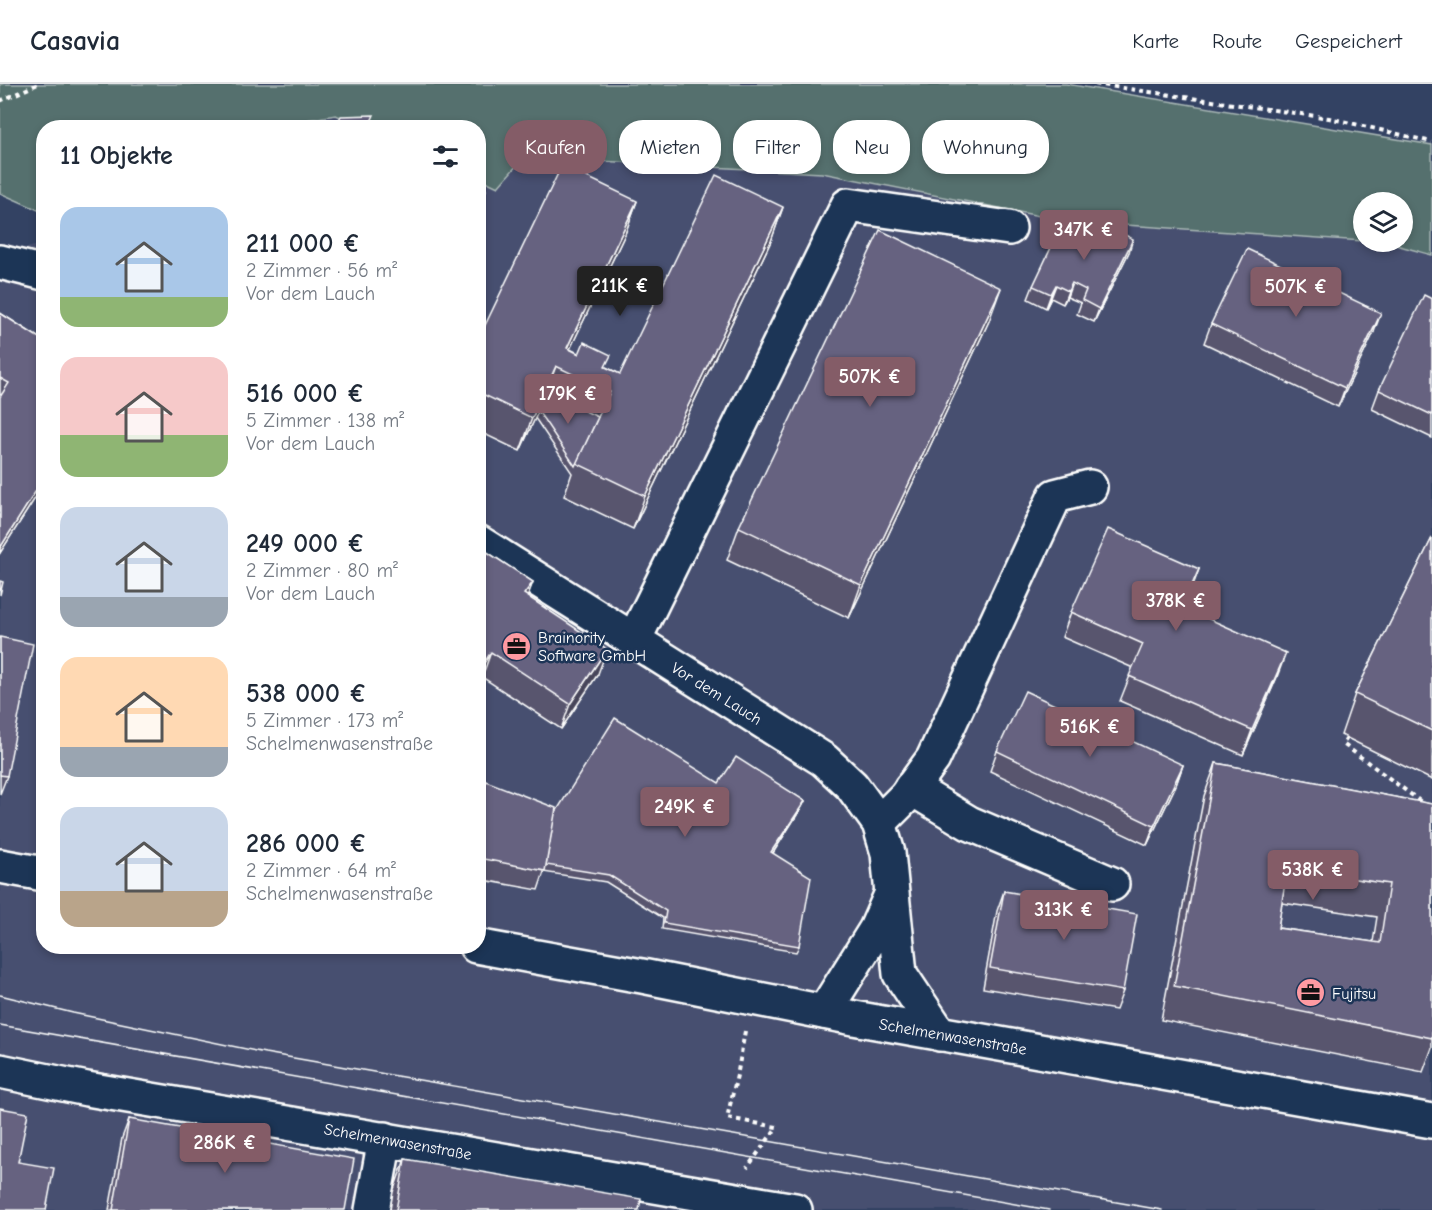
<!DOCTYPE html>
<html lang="de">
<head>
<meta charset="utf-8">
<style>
	:root { --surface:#fff; --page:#f6f6f7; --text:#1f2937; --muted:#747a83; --line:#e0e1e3; --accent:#845c67 }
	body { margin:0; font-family:"Comic Neue",sans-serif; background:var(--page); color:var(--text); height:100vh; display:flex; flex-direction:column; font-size:22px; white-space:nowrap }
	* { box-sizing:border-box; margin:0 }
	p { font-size:20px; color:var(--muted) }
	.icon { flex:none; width:33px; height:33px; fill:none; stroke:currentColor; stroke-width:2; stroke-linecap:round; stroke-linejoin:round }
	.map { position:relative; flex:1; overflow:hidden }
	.drawer { position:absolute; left:36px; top:36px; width:450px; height:834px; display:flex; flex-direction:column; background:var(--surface); border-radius:24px; box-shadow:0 3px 9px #0003 }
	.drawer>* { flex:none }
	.top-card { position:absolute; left:504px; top:36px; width:570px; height:54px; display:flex; gap:12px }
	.fabs { position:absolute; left:1353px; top:108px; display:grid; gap:12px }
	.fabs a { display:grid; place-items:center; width:60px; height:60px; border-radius:50%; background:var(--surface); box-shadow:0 3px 9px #0003; font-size:30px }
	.price { position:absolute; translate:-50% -51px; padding:0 14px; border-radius:6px; background:var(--accent); color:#fff; font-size:20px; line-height:39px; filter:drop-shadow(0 2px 3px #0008) }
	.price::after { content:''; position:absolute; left:50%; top:36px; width:18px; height:14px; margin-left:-9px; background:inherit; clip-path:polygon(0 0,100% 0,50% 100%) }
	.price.active { background:#222; color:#fff }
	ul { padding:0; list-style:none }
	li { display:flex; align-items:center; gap:18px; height:150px; padding:0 24px }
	li span { display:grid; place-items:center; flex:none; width:168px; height:120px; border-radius:18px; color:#555 }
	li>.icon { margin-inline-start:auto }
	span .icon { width:72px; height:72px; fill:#fffc; stroke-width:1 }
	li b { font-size:26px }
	h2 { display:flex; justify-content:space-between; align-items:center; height:72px; padding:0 24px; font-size:26px }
	.pill { padding:0 21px; border-radius:24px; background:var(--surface); box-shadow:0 3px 9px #0003; font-size:21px; line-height:54px }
	.pill.active { background:var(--accent); color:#fff }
	header { display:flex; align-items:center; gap:36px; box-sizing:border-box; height:84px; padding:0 30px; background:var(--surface); border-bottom:2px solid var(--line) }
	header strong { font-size:28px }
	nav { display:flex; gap:33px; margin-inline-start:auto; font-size:21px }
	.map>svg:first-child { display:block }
	.built { fill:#46506f }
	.green { fill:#55706e; stroke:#aab8b6; stroke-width:1.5 }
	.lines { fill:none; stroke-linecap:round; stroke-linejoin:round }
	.minor-casing { stroke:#fff; stroke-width:38 }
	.path { stroke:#fff; stroke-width:4; stroke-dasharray:4.5 4.5; stroke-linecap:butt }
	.minor { stroke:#1d3557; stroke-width:33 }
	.tram { stroke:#fff; stroke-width:1.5 }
	.wall { fill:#58546e; stroke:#fff; stroke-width:1.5; fill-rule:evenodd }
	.shaded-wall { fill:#47455a; stroke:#fff; stroke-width:1.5 }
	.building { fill:#666280; stroke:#fff; stroke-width:1.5; fill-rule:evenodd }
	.labels { text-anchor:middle; stroke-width:5; stroke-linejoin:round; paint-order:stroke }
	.poi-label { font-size:16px; fill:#fff; stroke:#1d3557; text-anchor:start }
	.street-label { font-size:16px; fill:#fff; stroke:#1d3557 }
</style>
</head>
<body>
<header>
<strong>Casavia</strong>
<nav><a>Karte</a><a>Route</a><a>Gespeichert</a></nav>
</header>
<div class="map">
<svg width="1432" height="1126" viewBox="0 0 1432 1126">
	<rect width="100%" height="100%" fill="#334263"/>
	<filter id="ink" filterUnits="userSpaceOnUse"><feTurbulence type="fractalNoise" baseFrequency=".0167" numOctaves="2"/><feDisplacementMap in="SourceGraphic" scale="12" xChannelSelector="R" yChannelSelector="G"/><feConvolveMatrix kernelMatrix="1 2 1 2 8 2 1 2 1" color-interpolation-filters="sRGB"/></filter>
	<g filter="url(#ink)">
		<g class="built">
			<polygon points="336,31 363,43 263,44"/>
			<polygon points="524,73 822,89 1065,137 1385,158 1432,171 1432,1126 0,1126 0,170 43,160 44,862 478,862 479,94 498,103"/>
		</g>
		<polygon class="green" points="0,0 1066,0 1432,61 1432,171 1385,158 1375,158 1402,158 1402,118 1364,118 1363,157 1065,137 822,89 524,73 498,103 479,94 478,44 363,43 336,31 263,43 44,44 43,128 0,109"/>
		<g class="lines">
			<defs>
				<g id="minor">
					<polyline points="0,178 44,189"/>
					<polyline points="478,458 824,676 852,702 879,739 888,769 900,890 940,950"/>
					<polyline points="634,556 848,121 1009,144"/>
					<polyline points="911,704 969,739 1112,800"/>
					<polyline points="879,739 905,713 933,675 1055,412 1090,403"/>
					<polyline points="0,782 44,790"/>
					<polyline points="476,862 642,892 854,934 1432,1037"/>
					<polyline points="824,928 876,845 891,811"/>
					<polyline points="0,987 87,1005 795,1126"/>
					<polyline points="372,1126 385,1055"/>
				</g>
			</defs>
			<use href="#minor" class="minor-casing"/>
			<g class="path">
				<polyline points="1095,0 1329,34 1432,58"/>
				<polyline points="0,17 38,0"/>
				<polyline points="1347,654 1343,660 1432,726"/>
				<polyline points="745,947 738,987 727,1034 777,1043 747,1084"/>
			</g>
			<use href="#minor" class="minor"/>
			<g class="tram">
				<polyline points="0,911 73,929 265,969 1162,1126"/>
				<polyline points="0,941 1049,1126"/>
			</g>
		</g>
		<g class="wall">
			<polygon points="637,117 625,150 570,265 620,290 783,123 771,157 633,445 564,412 572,389 535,334 520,367 478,347 478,256"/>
			<polygon points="1129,168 1094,238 1077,230 1081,219 1067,213 1063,220 1051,214 1046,224 1028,215 1033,202"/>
			<polygon points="1432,215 1432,354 1372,325 1379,306"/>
			<polygon points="0,229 44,257 44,343 42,346 44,347 44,400 0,469 1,311 0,310"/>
			<polygon points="989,237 849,534 727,476 739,443"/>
			<polygon points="1211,240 1374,248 1338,323 1204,259"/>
			<polygon points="1432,454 1432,696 1341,651 1355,610"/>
			<polygon points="478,462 533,498 527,512 598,590 561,645 482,593 478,599"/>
			<polygon points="1199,485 1184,523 1277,593 1243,671 1120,617 1133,584 1062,553 1071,528"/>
			<polygon points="0,553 7,692 0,710"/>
			<polygon points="997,667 1183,681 1176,701 1147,761 990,687"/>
			<path d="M 1216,679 L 1432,720 L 1432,964 L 1423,988 L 1161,936 L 1204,712 ZM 1282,819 L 1377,833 L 1373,858 L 1278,844 Z"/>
			<polygon points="478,694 554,731 719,699 805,717 802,723 773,769 799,862 796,868 662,845 663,834 606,798 544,788 538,806 478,795"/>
			<polygon points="1004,807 1123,907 1116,926 983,904 997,827"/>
			<polygon points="129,1035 345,1126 109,1126 122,1054"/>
			<polygon points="405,1075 639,1126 390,1126 393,1108"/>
		</g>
		<g class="shaded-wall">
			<polygon points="637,117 625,150 561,284 567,264"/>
			<polygon points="783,123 771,157 633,445 645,412"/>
			<polygon points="1133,155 1129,168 1094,238 1099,225"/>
			<polygon points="1072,199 1067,213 1063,220 1068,207"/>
			<polygon points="1056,201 1051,214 1046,224 1051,210"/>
			<polygon points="1001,204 989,237 849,534 861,501"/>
			<polygon points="1381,229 1374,248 1338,323 1345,304"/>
			<polygon points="556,282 544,315 520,367 532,334"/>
			<polygon points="44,337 44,343 34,358 39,344"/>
			<polygon points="44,394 44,400 0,469 0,464"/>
			<polygon points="1199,485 1190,510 1173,547 1182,523"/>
			<polygon points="533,498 524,522 524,510"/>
			<polygon points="607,565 598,590 561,645 570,620"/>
			<polygon points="491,568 482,593 478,599 478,588"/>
			<polygon points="1286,569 1277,593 1243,671 1252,646"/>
			<polygon points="1183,681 1176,701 1147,761 1154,742"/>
			<polygon points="805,717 802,723 769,775 771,768"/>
		</g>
		<g class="building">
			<polygon points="374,31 368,44 335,44 341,32"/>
			<polygon points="562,81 637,117 567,264 579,270 584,258 611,271 605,283 620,290 716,91 783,123 645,412 576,379 610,308 556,282 532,334 478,308 478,256"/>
			<polygon points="478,102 486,106 478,122"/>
			<polygon points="1064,136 1096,151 1102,139 1133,155 1099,225 1082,216 1086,206 1072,199 1068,207 1056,201 1051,210 1033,202"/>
			<polygon points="880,146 1001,204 861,501 739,443"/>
			<polygon points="1247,165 1381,229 1345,304 1211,240"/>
			<polygon points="1424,211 1432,215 1432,331 1379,306"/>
			<polygon points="0,229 44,257 44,337 39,344 44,347 44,394 0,464 0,313 9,299 0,294"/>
			<polygon points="546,309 598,333 575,382 538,327"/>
			<polygon points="1108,445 1199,485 1182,523 1286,569 1252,646 1129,592 1143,560 1071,528"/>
			<polygon points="1432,454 1432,647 1355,610"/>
			<polygon points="478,462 533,498 524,510 607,565 570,620 491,568 478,588"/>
			<polygon points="0,497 3,498 0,511"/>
			<polygon points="0,553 33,560 7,692 0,691"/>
			<polygon points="1025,607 1183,681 1154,742 997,667"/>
			<polygon points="615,634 719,699 736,673 805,717 771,768 811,793 799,862 664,839 666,827 609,791 546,781 554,731"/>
			<path d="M 1216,679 L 1432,720 L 1432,954 L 1174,902 ZM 1287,785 L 1389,800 L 1380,859 L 1278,844 Z"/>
			<polygon points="478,694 556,724 545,787 478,774"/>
			<polygon points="1004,807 1137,830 1123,907 990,884"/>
			<polygon points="0,1024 28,1029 18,1078 54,1084 46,1126 0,1126"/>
			<polygon points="129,1035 354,1075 345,1126 113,1126"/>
			<polygon points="405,1075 641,1115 639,1126 396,1126"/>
		</g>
	</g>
	<defs>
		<symbol id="office-disc" viewBox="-11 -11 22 22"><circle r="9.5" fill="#ff9aa2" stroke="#1d3557"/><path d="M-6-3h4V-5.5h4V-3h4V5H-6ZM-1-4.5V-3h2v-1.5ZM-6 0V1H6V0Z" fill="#111"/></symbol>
	</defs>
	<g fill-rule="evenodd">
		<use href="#office-disc" x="500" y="546" width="33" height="33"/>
		<use href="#office-disc" x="1294" y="892" width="33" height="33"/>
	</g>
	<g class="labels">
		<g class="poi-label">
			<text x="538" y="559">Brainority<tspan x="538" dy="18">Software GmbH</tspan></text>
			<text x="1332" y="915">Fujitsu</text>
		</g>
		<g class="street-label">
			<text transform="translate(717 609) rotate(32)" y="6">Vor dem Lauch</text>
			<text transform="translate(953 952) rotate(10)" y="6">Schelmenwasenstraße</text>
			<text transform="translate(398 1057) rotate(10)" y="6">Schelmenwasenstraße</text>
		</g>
	</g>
</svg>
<div class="fabs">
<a><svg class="icon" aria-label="layers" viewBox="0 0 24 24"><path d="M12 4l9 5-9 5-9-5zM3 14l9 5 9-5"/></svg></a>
</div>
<b class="price" style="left:1084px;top:177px">347K €</b>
<b class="price active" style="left:620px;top:233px">211K €</b>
<b class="price" style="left:1296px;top:234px">507K €</b>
<b class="price" style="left:870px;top:324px">507K €</b>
<b class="price" style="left:568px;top:341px">179K €</b>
<b class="price" style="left:1176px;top:548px">378K €</b>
<b class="price" style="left:1090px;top:674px">516K €</b>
<b class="price" style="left:685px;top:754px">249K €</b>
<b class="price" style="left:1313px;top:817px">538K €</b>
<b class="price" style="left:1064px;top:857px">313K €</b>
<b class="price" style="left:225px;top:1090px">286K €</b>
<div class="top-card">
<a class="pill active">Kaufen</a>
<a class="pill">Mieten</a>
<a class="pill">Filter</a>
<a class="pill">Neu</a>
<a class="pill">Wohnung</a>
</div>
<section class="drawer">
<h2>11 Objekte<svg class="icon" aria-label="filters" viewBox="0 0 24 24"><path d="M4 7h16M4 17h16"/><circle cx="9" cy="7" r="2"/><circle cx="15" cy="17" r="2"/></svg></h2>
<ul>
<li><span style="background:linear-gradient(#a9c7e8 75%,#8fb573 0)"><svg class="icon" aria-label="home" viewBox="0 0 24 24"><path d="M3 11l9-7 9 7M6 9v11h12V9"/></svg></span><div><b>211 000 €</b><p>2 Zimmer · 56 m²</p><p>Vor dem Lauch</p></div></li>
<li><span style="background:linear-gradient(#f6c9c9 65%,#8fb573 0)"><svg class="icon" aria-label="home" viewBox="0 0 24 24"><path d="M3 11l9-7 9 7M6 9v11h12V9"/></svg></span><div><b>516 000 €</b><p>5 Zimmer · 138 m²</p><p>Vor dem Lauch</p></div></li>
<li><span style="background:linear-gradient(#c9d6e8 75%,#9aa5b1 0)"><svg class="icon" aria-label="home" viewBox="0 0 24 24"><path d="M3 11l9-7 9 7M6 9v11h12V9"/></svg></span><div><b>249 000 €</b><p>2 Zimmer · 80 m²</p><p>Vor dem Lauch</p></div></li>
<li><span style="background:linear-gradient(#ffd9b3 75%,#9aa5b1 0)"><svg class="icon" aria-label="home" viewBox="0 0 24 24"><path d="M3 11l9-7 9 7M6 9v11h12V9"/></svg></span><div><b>538 000 €</b><p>5 Zimmer · 173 m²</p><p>Schelmenwasenstraße</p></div></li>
<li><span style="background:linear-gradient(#c9d6e8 70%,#b9a48a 0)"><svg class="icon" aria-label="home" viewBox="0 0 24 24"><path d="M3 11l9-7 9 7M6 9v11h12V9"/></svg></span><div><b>286 000 €</b><p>2 Zimmer · 64 m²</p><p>Schelmenwasenstraße</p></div></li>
</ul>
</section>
</div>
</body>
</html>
